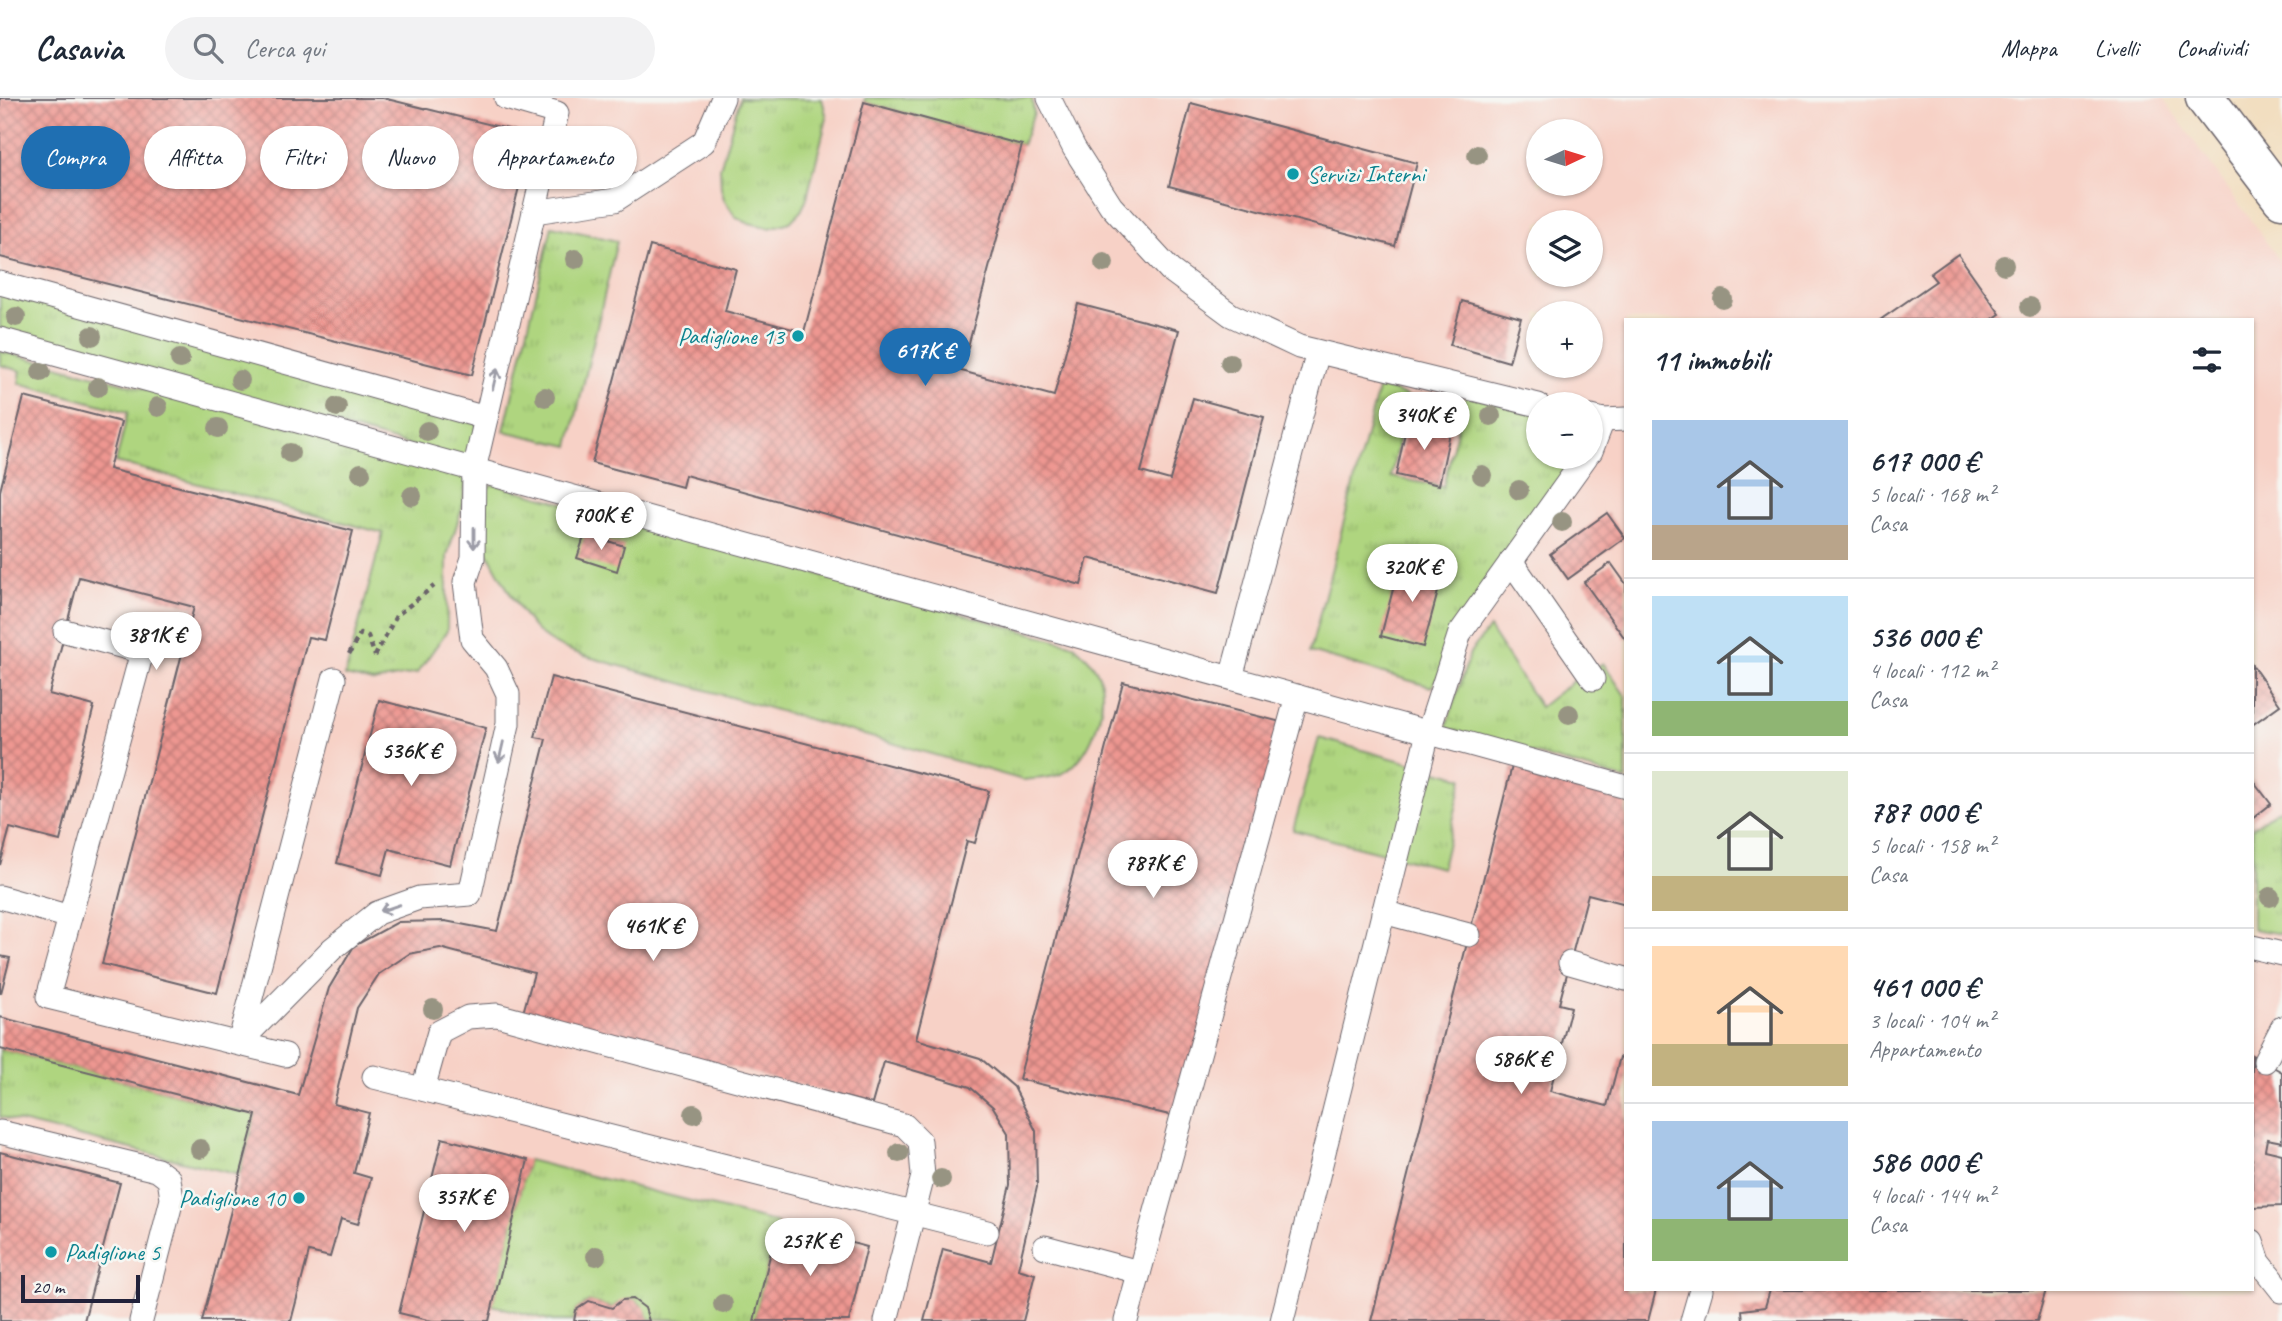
<!DOCTYPE html>
<html lang="it">
<head>
<meta charset="utf-8">
<style>
	:root { --surface:#fff; --page:#f2f2f3; --text:#1f2937; --muted:#747a83; --line:#e0e1e3; --accent:#1f6fb2 }
	body { margin:0; font-family:Caveat,sans-serif; background:var(--page); color:var(--text); height:100vh; display:flex; flex-direction:column; font-size:26px; white-space:nowrap }
	* { box-sizing:border-box; margin:0 }
	p { font-size:23px; color:var(--muted) }
	.icon { flex:none; width:38px; height:38px; fill:none; stroke:currentColor; stroke-width:2; stroke-linecap:round; stroke-linejoin:round }
	.map { position:relative; flex:1; overflow:hidden }
	.panel { position:absolute; left:1624px; top:220px; width:630px; height:973px; display:flex; flex-direction:column; background:var(--surface); border-radius:0px; box-shadow:0 2px 5px #0004 }
	.panel>* { flex:none }
	.banner { position:absolute; left:21px; top:28px; width:665px; height:63px; display:flex; gap:14px }
	.needle { width:46px; rotate:86deg }
	.fabs { position:absolute; left:1526px; top:21px; display:grid; gap:14px }
	.fabs a { display:grid; place-items:center; width:77px; height:77px; border-radius:50%; background:var(--surface); box-shadow:0 2px 5px #0004; font-size:35px }
	.scale { position:absolute; left:21px; bottom:18px; width:119px; box-sizing:border-box; padding-left:7px; border:4px solid #22223b; border-top:0; font-size:19px; line-height:24px; white-space:nowrap; color:#22223b; -webkit-text-stroke:5px #f6f6f2; paint-order:stroke }
	.price { position:absolute; translate:-50% -60px; padding:0 16px; border-radius:24px; background:#fff; color:#222; font-size:23px; line-height:46px; filter:drop-shadow(0 2px 4px #0008) }
	.price::after { content:''; position:absolute; left:50%; top:42px; width:21px; height:16px; margin-left:-10px; background:inherit; clip-path:polygon(0 0,100% 0,50% 100%) }
	.price.on { background:var(--accent); color:#fff }
	ul { padding:0; list-style:none }
	li { display:flex; align-items:center; gap:21px; height:175px; padding:0 28px }
	li+li { border-top:2px solid var(--line) }
	li span { display:grid; place-items:center; flex:none; width:196px; height:140px; border-radius:0px; color:#555 }
	li>.icon { margin-inline-start:auto }
	span .icon { width:84px; height:84px; fill:#fffc; stroke-width:1 }
	li b { font-size:30px }
	h2 { display:flex; justify-content:space-between; align-items:center; height:84px; padding:0 28px; font-size:30px }
	.chip { padding:0 24px; border-radius:32px; background:var(--surface); box-shadow:0 2px 5px #0004; font-size:24px; line-height:63px }
	.chip.on { background:var(--accent); color:#fff }
	header { display:flex; align-items:center; gap:42px; box-sizing:border-box; height:98px; padding:0 35px; background:var(--surface); border-bottom:2px solid var(--line) }
	header strong { font-size:33px }
	nav { display:flex; gap:38px; margin-inline-start:auto; font-size:24px }
	.search { width:490px; height:63px; background:var(--page); display:flex; align-items:center; gap:18px; box-sizing:border-box; padding:0 24px; border-radius:38px; color:var(--muted); font-size:26px }
	.map>svg:first-child { display:block }
	.built { fill:#f7d1c6; fill-rule:evenodd }
	.grass { fill:url(#grass-tufts); stroke:#687c5d; stroke-width:2 }
	.building { fill:url(#building-cross-hatch) }
	.lines { fill:none; stroke-linecap:round; stroke-linejoin:round }
	.service-casing { stroke:#6b646a; stroke-width:25 }
	.minor-casing { stroke:#6b646a; stroke-width:41 }
	.path { stroke:#6b646a; stroke-width:4.5; stroke-dasharray:5 5; stroke-linecap:butt }
	.service { stroke:#fff; stroke-width:23 }
	.minor { stroke:#fff; stroke-width:38 }
	.tree { fill:#979482 }
	.oneway { stroke:#9c9ca7 }
	.culture-dot { fill:#0f9aa8; stroke:#f6f6f2; stroke-width:2.5 }
	.labels { text-anchor:middle; stroke-width:5; stroke-linejoin:round; paint-order:stroke }
	.culture-label { font-size:24px; fill:#0d838f; stroke:#f6f6f2; text-anchor:start }
</style>
</head>
<body>
<header>
<strong>Casavia</strong>
<div class="search"><svg class="icon" aria-label="search" viewBox="0 0 24 24"><circle cx="10" cy="10" r="6"/><path d="M15 15l6 6"/></svg>Cerca qui</div>
<nav><a>Mappa</a><a>Livelli</a><a>Condividi</a></nav>
</header>
<div class="map">
<svg width="2282" height="1223" viewBox="0 0 2282 1223">
	<defs>
		<pattern id="grass-tufts" width="24" height="20" patternUnits="userSpaceOnUse" patternTransform="scale(1.75)"><rect width="24" height="20" fill="#afd57f"/><path d="M3 7l-1-3M5 7V3M7 7l1-3M15 17l-1-3M17 17v-4M19 17l1-3" fill="none" stroke="#96b76f"/></pattern>
		<pattern id="building-cross-hatch" width="8" height="8" patternUnits="userSpaceOnUse" patternTransform="scale(1.75)"><rect width="8" height="8" fill="#ee9791"/><path d="M0 0l8 8M0 8l8-8" fill="none" stroke="#c07b78"/></pattern>
	</defs>
	<rect width="100%" height="100%" fill="#f6f6f2"/>
	<filter id="ink" filterUnits="userSpaceOnUse"><feTurbulence type="fractalNoise" baseFrequency=".0143" numOctaves="2"/><feDisplacementMap in="SourceGraphic" scale="14" xChannelSelector="R" yChannelSelector="G"/><feConvolveMatrix kernelMatrix="1 2 1 2 8 2 1 2 1" color-interpolation-filters="sRGB"/></filter>
	<filter id="wash" filterUnits="userSpaceOnUse"><feTurbulence type="fractalNoise" baseFrequency=".00686" numOctaves="4" result="noise"/><feDisplacementMap in="SourceGraphic" scale="28" xChannelSelector="R" yChannelSelector="G"/><feGaussianBlur stdDeviation="1.57" result="paint"/><feColorMatrix in="noise" values="0 0 0 0 0 0 0 0 0 0 0 0 0 0 0 0 0 1.4 0 .05"/><feComposite in="paint" operator="in"/></filter>
	<g filter="url(#wash)">
		<rect width="100%" height="100%" fill="#f2dec0"/>
		<path class="built" d="M 0,0 L 2163,0 L 2282,166 L 2282,1223 L 0,1223 ZM 1538,33 L 1591,33 L 1591,86 L 1538,86 ZM 1538,124 L 1591,124 L 1591,177 L 1538,177 ZM 1538,215 L 1591,215 L 1591,268 L 1538,268 ZM 1626,222 L 2252,222 L 2252,1192 L 1626,1192 ZM 1538,306 L 1591,306 L 1591,359 L 1538,359 Z"/>
		<g class="grass">
			<polygon points="740,0 822,1 827,20 806,103 801,113 790,124 770,130 745,124 735,118 724,101 721,90 720,70"/>
			<polygon points="865,0 1032,0 1034,15 1022,47 864,4"/>
			<polygon points="552,128 617,143 569,348 504,333"/>
			<polygon points="0,191 478,324 469,364 0,232"/>
			<polygon points="0,253 467,375 462,410 447,458 447,533 417,575 373,584 345,578 383,435 116,364 128,314 19,285 21,273 0,267"/>
			<polygon points="1379,288 1407,298 1391,379 1443,389 1467,292 1538,312 1538,359 1578,359 1432,589 1310,554"/>
			<path d="M 494,386 L 1074,547 C 1085,557 1095,566 1100,581 C 1109,610 1089,664 1061,676 C 1050,681 1034,680 1023,682 L 585,558 C 568,552 550,546 537,533 C 520,516 475,440 476,417 C 476,409 481,399 483,391 Z"/>
			<polygon points="1489,530 1540,609 1573,583 1603,565 1626,599 1626,682 1446,630 1470,555"/>
			<polygon points="1319,640 1463,680 1442,770 1293,732"/>
			<polygon points="2282,709 2282,836 2252,831 2252,729"/>
			<polygon points="0,951 256,1017 239,1077 0,1019"/>
			<path d="M 528,1062 L 778,1125 L 754,1223 L 649,1221 C 642,1200 628,1196 612,1210 L 589,1203 L 576,1212 L 574,1223 L 553,1223 L 492,1207 Z"/>
		</g>
		<g id="blocks">
			<g class="building">
				<polygon points="0,0 383,0 532,37 472,277 0,159"/>
				<polygon points="864,4 1022,47 966,256 914,242 910,259 1054,298 1078,206 1179,232 1141,374 1170,382 1193,300 1264,319 1218,495 1088,460 1081,487 685,377 682,389 592,365 650,148 736,171 725,213 804,234"/>
				<polygon points="1191,5 1417,65 1395,148 1169,88"/>
				<polygon points="1958,156 2000,216 1991,222 1880,222 1936,183 1930,176"/>
				<polygon points="1462,203 1521,220 1509,264 1450,247"/>
				<polygon points="24,299 121,324 109,371 353,433 325,542 308,539 217,895 102,866 194,509 79,479 49,596 94,608 60,743 10,730 0,767 0,393"/>
				<polygon points="1408,320 1451,330 1439,387 1396,377"/>
				<polygon points="1607,415 1625,440 1568,481 1550,456"/>
				<polygon points="585,436 624,448 617,473 577,460"/>
				<polygon points="1400,464 1443,475 1423,549 1381,538"/>
				<polygon points="1611,465 1626,486 1626,542 1584,484"/>
				<polygon points="2252,567 2280,607 2252,627"/>
				<polygon points="551,579 989,693 975,745 967,743 916,941 980,960 1014,989 1036,1033 1037,1089 1018,1171 1035,1176 1023,1223 924,1223 943,1151 991,1164 1010,1087 1009,1035 993,1009 970,989 909,971 884,964 872,1006 523,915 534,875 440,850 409,856 379,876 357,910 334,1006 369,1015 354,1075 371,1080 358,1126 341,1121 330,1159 309,1154 291,1223 202,1223 256,1017 0,951 0,919 298,997 329,890 354,848 398,824 445,823 497,833 546,641 535,639"/>
				<polygon points="1123,584 1289,626 1182,1020 1019,981"/>
				<polygon points="379,602 486,630 450,767 389,751 382,777 337,765"/>
				<polygon points="1512,668 1626,698 1626,806 1588,796 1559,906 1571,909 1550,993 1607,1008 1620,959 1626,961 1626,1192 1656,1192 1648,1223 1371,1223"/>
				<polygon points="2252,681 2271,706 2252,721"/>
				<polygon points="0,858 10,860 1,895 0,895"/>
				<polygon points="2252,957 2282,974 2282,1044 2267,1041 2265,1052 2282,1056 2282,1108 2252,1109"/>
				<polygon points="442,1040 528,1062 489,1223 432,1223 399,1215"/>
				<polygon points="0,1054 120,1085 84,1223 0,1223"/>
				<polygon points="778,1125 867,1149 849,1223 754,1223"/>
				<polygon points="1770,1192 2046,1192 2037,1223 1743,1223 1742,1212 1765,1209"/>
				<polygon points="633,1201 645,1210 649,1223 574,1223 576,1212 589,1203 612,1210 622,1202"/>
			</g>
		</g>
	</g>
	<g filter="url(#ink)">
		<use href="#blocks" fill-opacity="0" stroke="#6b646a" stroke-width="2"/>
		<g class="lines">
			<defs>
				<g id="service">
					<polyline points="1049,0 1074,50 1111,108 1170,172 1231,217 1299,249 1538,307"/>
					<polyline points="534,114 615,102 704,44 723,0"/>
					<polyline points="0,185 486,320"/>
					<polyline points="0,241 1626,689"/>
					<polyline points="1591,319 1603,322 1626,321"/>
					<polyline points="1591,353 1603,322"/>
					<polyline points="1511,463 1593,581"/>
					<polyline points="65,533 142,554 70,819"/>
					<polyline points="1231,580 1318,254"/>
					<polyline points="0,799 70,819 48,899 285,957"/>
					<polyline points="1383,814 1469,837"/>
					<polyline points="2252,849 2282,856"/>
					<polyline points="1570,865 1626,881"/>
					<polyline points="240,942 334,581"/>
					<polyline points="239,945 332,851 377,815 419,800 470,796 508,626 508,596 496,570 472,541 465,484 473,460 474,372 557,15 506,0"/>
					<polyline points="2265,963 2282,930"/>
					<polyline points="374,979 987,1134"/>
					<polyline points="423,991 439,934 468,919 497,917 904,1027 920,1043 923,1078 886,1223"/>
					<polyline points="0,1034 157,1072 169,1081 172,1101 141,1223"/>
					<polyline points="2252,1143 2259,1164 2282,1193"/>
					<polyline points="1045,1149 1139,1174"/>
					<polyline points="1126,1223 1297,598"/>
					<polyline points="1282,1223 1428,635 1460,535 1586,359"/>
					<polyline points="1692,1223 1701,1192"/>
				</g>
				<polyline id="minor" points="2205,0 2282,101"/>
			</defs>
			<use href="#service" class="service-casing"/>
			<use href="#minor" class="minor-casing"/>
			<g class="path">
				<polyline points="349,556 360,536 368,538 375,558"/>
				<polyline points="375,558 396,518 434,488"/>
			</g>
			<use href="#service" class="service"/>
			<use href="#minor" class="minor"/>
		</g>
		<g class="tree">
			<circle cx="1477" cy="57" r="10"/>
			<circle cx="575" cy="161" r="10"/>
			<circle cx="1104" cy="165" r="10"/>
			<circle cx="2004" cy="167" r="10"/>
			<circle cx="1723" cy="201" r="10"/>
			<circle cx="2030" cy="209" r="10"/>
			<circle cx="16" cy="219" r="10"/>
			<circle cx="92" cy="238" r="10"/>
			<circle cx="180" cy="261" r="10"/>
			<circle cx="1230" cy="265" r="10"/>
			<circle cx="41" cy="274" r="10"/>
			<circle cx="240" cy="282" r="10"/>
			<circle cx="98" cy="289" r="10"/>
			<circle cx="545" cy="299" r="10"/>
			<circle cx="158" cy="309" r="10"/>
			<circle cx="337" cy="309" r="10"/>
			<circle cx="1491" cy="318" r="10"/>
			<circle cx="218" cy="330" r="10"/>
			<circle cx="427" cy="333" r="10"/>
			<circle cx="290" cy="355" r="10"/>
			<circle cx="361" cy="375" r="10"/>
			<circle cx="1482" cy="377" r="10"/>
			<circle cx="1519" cy="392" r="10"/>
			<circle cx="412" cy="398" r="10"/>
			<circle cx="1562" cy="424" r="10"/>
			<circle cx="1569" cy="616" r="10"/>
			<circle cx="2270" cy="799" r="10"/>
			<circle cx="433" cy="911" r="10"/>
			<circle cx="694" cy="1016" r="10"/>
			<circle cx="200" cy="1051" r="10"/>
			<circle cx="899" cy="1055" r="10"/>
			<circle cx="941" cy="1081" r="10"/>
			<circle cx="596" cy="1158" r="10"/>
			<circle cx="723" cy="1206" r="10"/>
		</g>
		<defs><path id="oneway-shaft" d="M-6 0H5M1.5-3L5.5 0L1.5 3" fill="none" stroke-width="1.6" stroke-linecap="round" stroke-linejoin="round" transform="scale(1.75)"/></defs>
		<g class="oneway">
			<use href="#oneway-shaft" transform="translate(495 281) rotate(-77)"/>
			<use href="#oneway-shaft" transform="translate(474 440) rotate(90)"/>
			<use href="#oneway-shaft" transform="translate(501 654) rotate(103)"/>
			<use href="#oneway-shaft" transform="translate(390 810) rotate(161)"/>
		</g>
	</g>
	<g class="culture-dot">
		<circle cx="1293" cy="76" r="7"/>
		<circle cx="798" cy="238" r="7"/>
		<circle cx="299" cy="1100" r="7"/>
		<circle cx="51" cy="1154" r="7"/>
	</g>
	<g class="labels">
		<g class="culture-label">
			<text x="1307" y="84">Servizi Interni</text>
			<text x="784" y="246" text-anchor="end">Padiglione 13</text>
			<text x="285" y="1108" text-anchor="end">Padiglione 10</text>
			<text x="65" y="1162">Padiglione 5</text>
		</g>
	</g>
</svg>
<div class="fabs">
<a><svg class="needle" viewBox="-14 -14 28 28"><path d="M0-13l5 13h-10z" fill="#e53935"/><path d="M0 13l5-13h-10z" fill="#747a83"/></svg></a>
<a><svg class="icon" aria-label="layers" viewBox="0 0 24 24"><path d="M12 4l9 5-9 5-9-5zM3 14l9 5 9-5"/></svg></a>
<a>+</a>
<a>−</a>
</div>
<div class="scale">20 m</div>
<b class="price on" style="left:925px;top:290px">617K €</b>
<b class="price" style="left:1424px;top:354px">340K €</b>
<b class="price" style="left:601px;top:454px">700K €</b>
<b class="price" style="left:1412px;top:506px">320K €</b>
<b class="price" style="left:156px;top:574px">381K €</b>
<b class="price" style="left:411px;top:690px">536K €</b>
<b class="price" style="left:1153px;top:802px">787K €</b>
<b class="price" style="left:653px;top:865px">461K €</b>
<b class="price" style="left:1521px;top:998px">586K €</b>
<b class="price" style="left:464px;top:1136px">357K €</b>
<b class="price" style="left:810px;top:1180px">257K €</b>
<div class="banner">
<a class="chip on">Compra</a>
<a class="chip">Affitta</a>
<a class="chip">Filtri</a>
<a class="chip">Nuovo</a>
<a class="chip">Appartamento</a>
</div>
<section class="panel">
<h2>11 immobili<svg class="icon" aria-label="filters" viewBox="0 0 24 24"><path d="M4 7h16M4 17h16"/><circle cx="9" cy="7" r="2"/><circle cx="15" cy="17" r="2"/></svg></h2>
<ul>
<li><span style="background:linear-gradient(#a9c7e8 75%,#b9a48a 0)"><svg class="icon" aria-label="home" viewBox="0 0 24 24"><path d="M3 11l9-7 9 7M6 9v11h12V9"/></svg></span><div><b>617 000 €</b><p>5 locali · 168 m²</p><p>Casa</p></div></li>
<li><span style="background:linear-gradient(#bfe0f5 75%,#8fb573 0)"><svg class="icon" aria-label="home" viewBox="0 0 24 24"><path d="M3 11l9-7 9 7M6 9v11h12V9"/></svg></span><div><b>536 000 €</b><p>4 locali · 112 m²</p><p>Casa</p></div></li>
<li><span style="background:linear-gradient(#dfe7d0 75%,#c2b280 0)"><svg class="icon" aria-label="home" viewBox="0 0 24 24"><path d="M3 11l9-7 9 7M6 9v11h12V9"/></svg></span><div><b>787 000 €</b><p>5 locali · 158 m²</p><p>Casa</p></div></li>
<li><span style="background:linear-gradient(#ffd9b3 70%,#c2b280 0)"><svg class="icon" aria-label="home" viewBox="0 0 24 24"><path d="M3 11l9-7 9 7M6 9v11h12V9"/></svg></span><div><b>461 000 €</b><p>3 locali · 104 m²</p><p>Appartamento</p></div></li>
<li><span style="background:linear-gradient(#a9c7e8 70%,#8fb573 0)"><svg class="icon" aria-label="home" viewBox="0 0 24 24"><path d="M3 11l9-7 9 7M6 9v11h12V9"/></svg></span><div><b>586 000 €</b><p>4 locali · 144 m²</p><p>Casa</p></div></li>
</ul>
</section>
</div>
</body>
</html>
